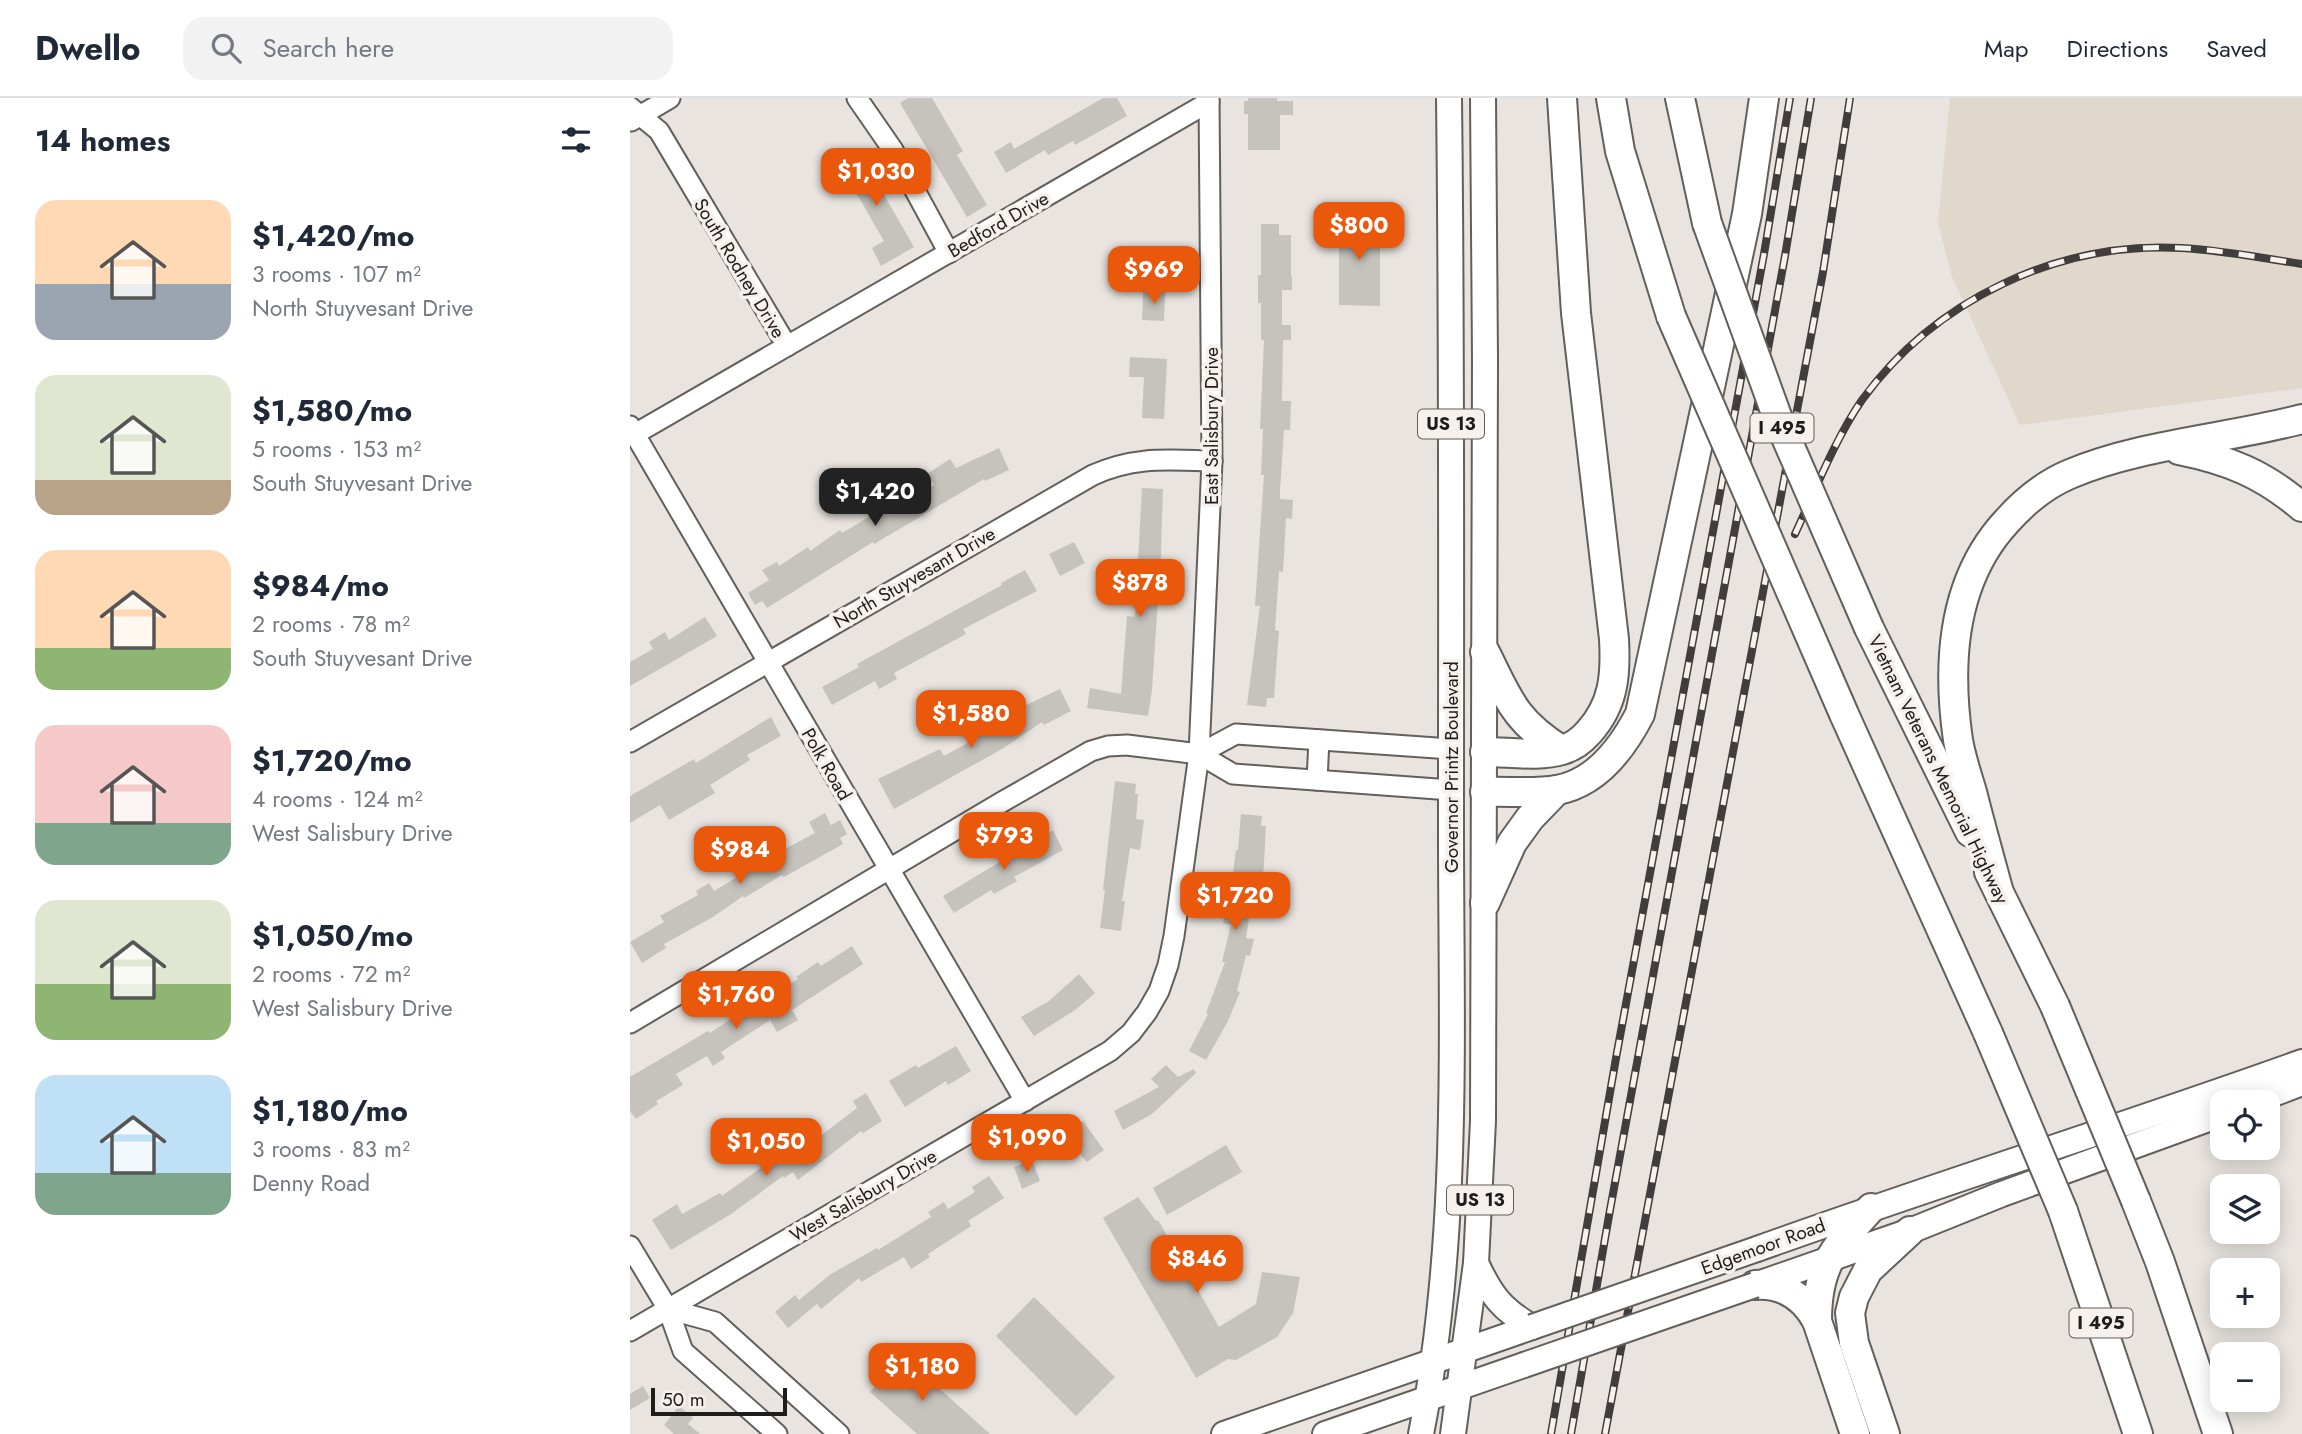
<!DOCTYPE html>
<html lang="en">
<head>
<meta charset="utf-8">
<style>
	:root { --surface:#fff; --page:#f2f2f3; --text:#1f2937; --muted:#747a83; --line:#e0e1e3; --accent:#ea580c }
	body { margin:0; font-family:Jost,sans-serif; background:var(--page); color:var(--text); height:100vh; display:flex; flex-direction:column; font-size:26px; white-space:nowrap }
	* { box-sizing:border-box; margin:0 }
	p { font-size:23px; color:var(--muted) }
	.icon { flex:none; width:38px; height:38px; fill:none; stroke:currentColor; stroke-width:2; stroke-linecap:round; stroke-linejoin:round }
	.map { position:relative; flex:1; overflow:hidden }
	.side { display:flex; flex-direction:column; background:var(--surface); width:630px }
	.side>* { flex:none }
	.buttons { position:absolute; left:1580px; top:992px; display:grid; gap:14px }
	.buttons a { display:grid; place-items:center; width:70px; height:70px; border-radius:14px; background:var(--surface); box-shadow:0 4px 18px #0003; font-size:35px }
	.scale { position:absolute; left:21px; bottom:18px; width:136px; box-sizing:border-box; padding-left:7px; border:4px solid #1f1d1c; border-top:0; font-size:19px; line-height:24px; white-space:nowrap; color:#1f1d1c; -webkit-text-stroke:5px #f6f1ec; paint-order:stroke }
	.price { position:absolute; translate:-50% -60px; padding:0 16px; border-radius:14px; background:var(--accent); color:#fff; font-size:23px; line-height:46px; filter:drop-shadow(0 2px 4px #0008) }
	.price::after { content:''; position:absolute; left:50%; top:42px; width:21px; height:16px; margin-left:-10px; background:inherit; clip-path:polygon(0 0,100% 0,50% 100%) }
	.price.selected { background:#222; color:#fff }
	ul { padding:0; list-style:none }
	li { display:flex; align-items:center; gap:21px; height:175px; padding:0 35px }
	li span { display:grid; place-items:center; flex:none; width:196px; height:140px; border-radius:21px; color:#555 }
	li>.icon { margin-inline-start:auto }
	span .icon { width:84px; height:84px; fill:#fffc; stroke-width:1 }
	li b { font-size:30px }
	h2 { display:flex; justify-content:space-between; align-items:center; height:84px; padding:0 35px; font-size:30px }
	header { display:flex; align-items:center; gap:42px; box-sizing:border-box; height:98px; padding:0 35px; background:var(--surface); border-bottom:2px solid var(--line) }
	header strong { font-size:33px }
	nav { display:flex; gap:38px; margin-inline-start:auto; font-size:24px }
	.search { width:490px; height:63px; background:var(--page); display:flex; align-items:center; gap:18px; box-sizing:border-box; padding:0 24px; border-radius:21px; color:var(--muted); font-size:26px }
	main { display:flex; flex:1; min-height:0 }
	.map>svg:first-child { display:block }
	.built { fill:#e1d8cc }
	.building { fill:#c6c2bc }
	.lines { fill:none; stroke-linecap:round; stroke-linejoin:round }
	.minor-casing { stroke:#635f5b; stroke-width:23 }
	.major-casing { stroke:#635f5b; stroke-width:28 }
	.highway-casing { stroke:#635f5b; stroke-width:32 }
	.minor { stroke:#fff; stroke-width:19 }
	.major { stroke:#fff; stroke-width:24 }
	.highway { stroke:#fff; stroke-width:28 }
	.rail-casing { stroke:#403d3c; stroke-width:8 }
	.rail { stroke:#f6f1ec; stroke-width:5; stroke-dasharray:16; stroke-linecap:butt }
	.major-bridge-casing { stroke:#635f5b; stroke-width:28; stroke-linecap:butt }
	.highway-bridge-casing { stroke:#635f5b; stroke-width:32; stroke-linecap:butt }
	.major-bridge { stroke:#fff; stroke-width:24 }
	.highway-bridge { stroke:#fff; stroke-width:28 }
	.labels { text-anchor:middle; stroke-width:7; stroke-linejoin:round; paint-order:stroke }
	.shield { fill:#f6f1ec; stroke:#605d5a; stroke-width:2 }
	.shield-label { font-size:18px; font-weight:bold; fill:#1f1d1c }
	.street-label { font-size:19px; fill:#1f1d1c; stroke:#f6f1ec }
</style>
</head>
<body>
<header>
<strong>Dwello</strong>
<div class="search"><svg class="icon" aria-label="search" viewBox="0 0 24 24"><circle cx="10" cy="10" r="6"/><path d="M15 15l6 6"/></svg>Search here</div>
<nav><a>Map</a><a>Directions</a><a>Saved</a></nav>
</header>
<main>
<section class="side">
<h2>14 homes<svg class="icon" aria-label="filters" viewBox="0 0 24 24"><path d="M4 7h16M4 17h16"/><circle cx="9" cy="7" r="2"/><circle cx="15" cy="17" r="2"/></svg></h2>
<ul>
<li><span style="background:linear-gradient(#ffd9b3 60%,#9aa5b1 0)"><svg class="icon" aria-label="home" viewBox="0 0 24 24"><path d="M3 11l9-7 9 7M6 9v11h12V9"/></svg></span><div><b>$1,420/mo</b><p>3 rooms · 107 m²</p><p>North Stuyvesant Drive</p></div></li>
<li><span style="background:linear-gradient(#dfe7d0 75%,#b9a48a 0)"><svg class="icon" aria-label="home" viewBox="0 0 24 24"><path d="M3 11l9-7 9 7M6 9v11h12V9"/></svg></span><div><b>$1,580/mo</b><p>5 rooms · 153 m²</p><p>South Stuyvesant Drive</p></div></li>
<li><span style="background:linear-gradient(#ffd9b3 70%,#8fb573 0)"><svg class="icon" aria-label="home" viewBox="0 0 24 24"><path d="M3 11l9-7 9 7M6 9v11h12V9"/></svg></span><div><b>$984/mo</b><p>2 rooms · 78 m²</p><p>South Stuyvesant Drive</p></div></li>
<li><span style="background:linear-gradient(#f6c9c9 70%,#7fa58c 0)"><svg class="icon" aria-label="home" viewBox="0 0 24 24"><path d="M3 11l9-7 9 7M6 9v11h12V9"/></svg></span><div><b>$1,720/mo</b><p>4 rooms · 124 m²</p><p>West Salisbury Drive</p></div></li>
<li><span style="background:linear-gradient(#dfe7d0 60%,#8fb573 0)"><svg class="icon" aria-label="home" viewBox="0 0 24 24"><path d="M3 11l9-7 9 7M6 9v11h12V9"/></svg></span><div><b>$1,050/mo</b><p>2 rooms · 72 m²</p><p>West Salisbury Drive</p></div></li>
<li><span style="background:linear-gradient(#bfe0f5 70%,#7fa58c 0)"><svg class="icon" aria-label="home" viewBox="0 0 24 24"><path d="M3 11l9-7 9 7M6 9v11h12V9"/></svg></span><div><b>$1,180/mo</b><p>3 rooms · 83 m²</p><p>Denny Road</p></div></li>
</ul>
</section>
<div class="map">
<svg width="1672" height="1336" viewBox="0 0 1672 1336">
	<rect width="100%" height="100%" fill="#e9e4df"/>
	<polygon class="built" points="1320,0 1672,0 1672,290 1390,327 1322,179 1308,125"/>
	<g class="building">
		<polygon points="278,0 302,0 333,53 327,57 357,107 337,119 270,5"/>
		<polygon points="473,0 487,0 497,18 445,47 443,43 418,57 415,52 376,75 364,54 381,44 384,51"/>
		<polygon points="618,0 647,0 647,3 663,3 663,17 650,17 650,52 618,52 618,16 614,16 614,3 618,3"/>
		<polygon points="227,50 284,149 251,168 242,150 254,143 207,62"/>
		<polygon points="709,113 724,113 724,124 750,124 750,208 709,207"/>
		<polygon points="631,126 649,126 649,137 661,137 661,178 662,178 662,192 652,192 652,227 661,227 661,242 653,242 652,303 661,303 660,332 654,332 650,393 650,401 663,402 662,421 656,420 653,474 649,473 645,532 649,533 644,600 637,600 636,609 617,607 630,508 625,508 634,377 631,377 633,331 630,331 634,242 631,242 631,205 628,205 628,177 631,177"/>
		<polygon points="513,194 535,194 534,223 512,222"/>
		<polygon points="500,259 537,261 534,321 512,320 514,279 499,279"/>
		<polygon points="369,350 379,372 355,383 354,381 244,446 243,444 137,510 132,503 125,507 118,495 139,482 132,472 147,464 149,468 178,449 180,453 210,432 212,435 254,410 257,415 304,387 297,376 320,361 326,370"/>
		<polygon points="512,390 533,391 531,456 522,592 518,618 457,610 460,590 491,596 497,518 505,519"/>
		<polygon points="444,444 455,465 430,478 419,456"/>
		<polygon points="395,472 407,493 333,531 336,536 264,575 267,581 249,591 245,583 202,607 192,589 229,569 227,566 372,487 371,485"/>
		<polygon points="75,519 87,538 0,588 0,564 23,551 19,544 35,534 39,542"/>
		<polygon points="430,591 441,613 414,627 412,624 372,651 264,711 248,681 310,651 314,658 366,629 362,622 379,610 382,614"/>
		<polygon points="141,619 151,638 117,657 120,662 80,687 85,695 39,722 30,707 0,725 0,698 64,661 66,665"/>
		<polygon points="485,683 506,686 505,696 508,696 506,721 514,722 510,752 500,750 492,803 495,803 491,833 470,830 475,792 473,792"/>
		<polygon points="195,715 201,727 210,722 217,736 210,740 213,746 154,779 152,777 114,800 113,798 83,819 34,846 36,850 12,865 0,844 34,824 30,818 68,797 66,793 79,785 84,793 142,758 138,750 151,743 155,751 185,735 179,724"/>
		<polygon points="611,716 632,718 631,728 636,728 633,782 625,781 616,840 624,841 620,858 616,857 607,893 610,894 598,923 576,962 559,953 578,916 576,915 595,864 592,864 601,827 593,825 598,797 600,798 606,752 608,752"/>
		<polygon points="423,732 433,752 384,779 387,783 364,796 361,792 324,815 313,798"/>
		<polygon points="222,848 233,866 162,912 168,922 147,934 140,922 91,954 95,960 83,968 77,958 46,976 53,987 26,1003 28,1006 6,1021 0,1013 0,979 78,933 80,935 119,909 120,911 168,881 166,879 188,864 191,868"/>
		<polygon points="449,876 465,895 445,912 404,938 391,919 419,903"/>
		<polygon points="326,948 341,973 318,987 316,983 275,1009 259,983 286,967 288,970"/>
		<polygon points="536,967 548,979 564,971 566,975 522,1016 493,1032 484,1013 529,989 521,981"/>
		<polygon points="236,995 252,1023 233,1035 231,1033 168,1082 163,1074 154,1080 153,1078 101,1116 41,1152 22,1122 47,1106 52,1116 90,1095 92,1098 132,1069 134,1071 170,1048 172,1052 227,1010 223,1003"/>
		<polygon points="453,1023 474,1052 457,1064 450,1056 444,1060 435,1047 444,1040 439,1033"/>
		<polygon points="596,1047 612,1074 537,1117 523,1090"/>
		<polygon points="402,1062 410,1083 392,1091 384,1069"/>
		<polygon points="359,1078 374,1100 338,1123 341,1128 298,1156 300,1159 281,1171 274,1159 231,1184 229,1180 191,1211 187,1206 158,1230 145,1214 165,1197 169,1202 201,1176 247,1150 248,1152 301,1119 298,1114 314,1104 318,1111 345,1094 342,1089"/>
		<polygon points="508,1099 526,1123 528,1122 589,1229 626,1206 632,1174 670,1179 663,1215 647,1239 606,1262 598,1261 566,1280 473,1120"/>
		<polygon points="404,1199 485,1279 446,1318 366,1238"/>
		<polygon points="272,1257 360,1336 287,1336 240,1294"/>
		<polygon points="13,1288 20,1300 0,1312 0,1296"/>
		<polygon points="49,1308 63,1320 58,1326 70,1336 44,1336 34,1327"/>
	</g>
	<g class="lines">
		<defs>
			<g id="minor">
				<polyline points="227,0 263,52 319,155"/>
				<polyline points="0,9 29,33 157,248"/>
				<polyline points="1,23 40,0"/>
				<polyline points="0,328 395,1003"/>
				<polyline points="5,336 579,4"/>
				<path d="M 0,644 L 463,377 C 505,358 538,362 582,363"/>
				<polyline points="569,656 606,636 821,651"/>
				<polyline points="687,682 689,642"/>
				<polyline points="0,925 372,704 461,653 478,648 497,647 569,656 603,676 821,692"/>
				<polyline points="0,1148 38,1211 53,1253 147,1336"/>
				<polyline points="38,1211 85,1224 209,1336"/>
				<polyline points="0,1233 480,953 501,935 517,914 529,893 538,867 544,838 569,656 582,363 579,0"/>
			</g>
			<g id="major">
				<polyline points="1622,1004 1672,985"/>
				<path d="M 1127,1151 C 1308,1086 1491,1029 1672,964"/>
				<path d="M 846,1165 C 861,1197 871,1211 902,1229"/>
				<polyline points="1125,1187 1280,1133 1372,1096 1592,1016"/>
				<polyline points="594,1336 902,1229"/>
				<polyline points="695,1336 894,1267"/>
				<path d="M 791,1336 C 830,1138 821,933 821,733 C 821,488 822,244 819,0"/>
				<polyline points="823,1336 846,1165 853,1023 855,261 853,0"/>
			</g>
			<g id="highway">
				<polyline points="981,0 990,53 1041,218"/>
				<polyline points="1050,0 1077,125"/>
				<path d="M 1549,352 C 1599,362 1633,376 1672,409"/>
				<polyline points="1239,530 1340,734"/>
				<path d="M 855,554 C 879,602 884,622 931,652"/>
				<polyline points="1214,616 1358,935"/>
				<path d="M 855,654 C 879,654 909,659 932,652 C 943,649 952,642 959,634 C 984,606 986,577 984,541 L 946,215 L 932,0"/>
				<path d="M 855,694 C 878,693 904,696 927,692 C 967,685 993,649 1010,616 L 1117,116 L 1134,0"/>
				<polyline points="1359,774 1425,908"/>
				<path d="M 1368,791 C 1359,758 1350,726 1342,694 C 1337,677 1331,660 1328,642 C 1317,566 1322,482 1377,423 C 1394,404 1416,386 1440,376 C 1511,346 1597,341 1672,321"/>
				<polyline points="855,805 882,745 900,720 927,692"/>
				<polyline points="1506,1103 1530,1164 1588,1336"/>
				<polyline points="1433,1113 1508,1336"/>
				<path d="M 1125,1187 C 1153,1185 1174,1199 1187,1223"/>
				<path d="M 1225,1336 L 1187,1223 C 1187,1166 1205,1150 1241,1110"/>
				<polyline points="1255,1336 1224,1245 1220,1215 1224,1199 1238,1172 1280,1133"/>
			</g>
		</defs>
		<use href="#minor" class="minor-casing"/>
		<use href="#major" class="major-casing"/>
		<use href="#highway" class="highway-casing"/>
		<use href="#minor" class="minor"/>
		<use href="#major" class="major"/>
		<use href="#highway" class="highway"/>
		<defs>
			<g id="rail">
				<path d="M 1165,436 C 1185,393 1205,341 1232,302 C 1304,203 1427,143 1551,150 C 1591,152 1632,160 1672,166"/>
				<polyline points="921,1336 986,960 1134,156 1160,0"/>
				<polyline points="941,1336 980,1112 1155,158 1181,0"/>
				<polyline points="975,1336 1193,174 1220,0"/>
			</g>
		</defs>
		<use href="#rail" class="rail-casing"/>
		<use href="#rail" class="rail"/>
		<defs>
			<g id="major-bridge">
				<polyline points="902,1229 1127,1151"/>
				<polyline points="894,1267 1125,1187"/>
			</g>
			<g id="highway-bridge">
				<polyline points="1077,125 1148,321 1239,530"/>
				<polyline points="1041,218 1214,616"/>
				<polyline points="1425,908 1506,1103"/>
				<polyline points="1358,935 1433,1113"/>
			</g>
		</defs>
		<use href="#major-bridge" class="major-bridge-casing"/>
		<use href="#highway-bridge" class="highway-bridge-casing"/>
		<use href="#major-bridge" class="major-bridge"/>
		<use href="#highway-bridge" class="highway-bridge"/>
	</g>
	<g class="labels">
		<g class="shield">
			<rect x="788" y="311.5" width="66" height="29" rx="5"/>
			<rect x="1120.5" y="315.5" width="63" height="29" rx="5"/>
			<rect x="817" y="1087.5" width="66" height="29" rx="5"/>
			<rect x="1439.5" y="1210.5" width="63" height="29" rx="5"/>
		</g>
		<g class="shield-label">
			<text x="821" y="332">US 13</text>
			<text x="1152" y="336">I 495</text>
			<text x="850" y="1108">US 13</text>
			<text x="1471" y="1231">I 495</text>
		</g>
		<g class="street-label">
			<text transform="translate(368 126) rotate(-30)" y="7">Bedford Drive</text>
			<text transform="translate(110 170) rotate(59)" y="7">South Rodney Drive</text>
			<text transform="translate(581 328) rotate(-90)" y="7">East Salisbury Drive</text>
			<text transform="translate(284 479) rotate(-30)" y="7">North Stuyvesant Drive</text>
			<text transform="translate(197 666) rotate(60)" y="7">Polk Road</text>
			<text transform="translate(821 669) rotate(-90)" y="7">Governor Printz Boulevard</text>
			<text transform="translate(1309 671) rotate(64)" y="7">Vietnam Veterans Memorial Highway</text>
			<text transform="translate(233 1097) rotate(-30)" y="7">West Salisbury Drive</text>
			<text transform="translate(1133 1148) rotate(-20)" y="7">Edgemoor Road</text>
		</g>
	</g>
</svg>
<div class="buttons">
<a><svg class="icon" aria-label="locate" viewBox="0 0 24 24"><circle cx="12" cy="12" r="6"/><path d="M12 2v4M12 18v4M2 12h4M18 12h4"/></svg></a>
<a><svg class="icon" aria-label="layers" viewBox="0 0 24 24"><path d="M12 4l9 5-9 5-9-5zM3 14l9 5 9-5"/></svg></a>
<a>+</a>
<a>−</a>
</div>
<div class="scale">50 m</div>
<b class="price" style="left:246px;top:110px">$1,030</b>
<b class="price" style="left:729px;top:164px">$800</b>
<b class="price" style="left:524px;top:208px">$969</b>
<b class="price selected" style="left:245px;top:430px">$1,420</b>
<b class="price" style="left:510px;top:521px">$878</b>
<b class="price" style="left:341px;top:652px">$1,580</b>
<b class="price" style="left:374px;top:774px">$793</b>
<b class="price" style="left:110px;top:788px">$984</b>
<b class="price" style="left:605px;top:834px">$1,720</b>
<b class="price" style="left:106px;top:933px">$1,760</b>
<b class="price" style="left:397px;top:1076px">$1,090</b>
<b class="price" style="left:136px;top:1080px">$1,050</b>
<b class="price" style="left:567px;top:1197px">$846</b>
<b class="price" style="left:292px;top:1305px">$1,180</b>
</div>
</main>
</body>
</html>
